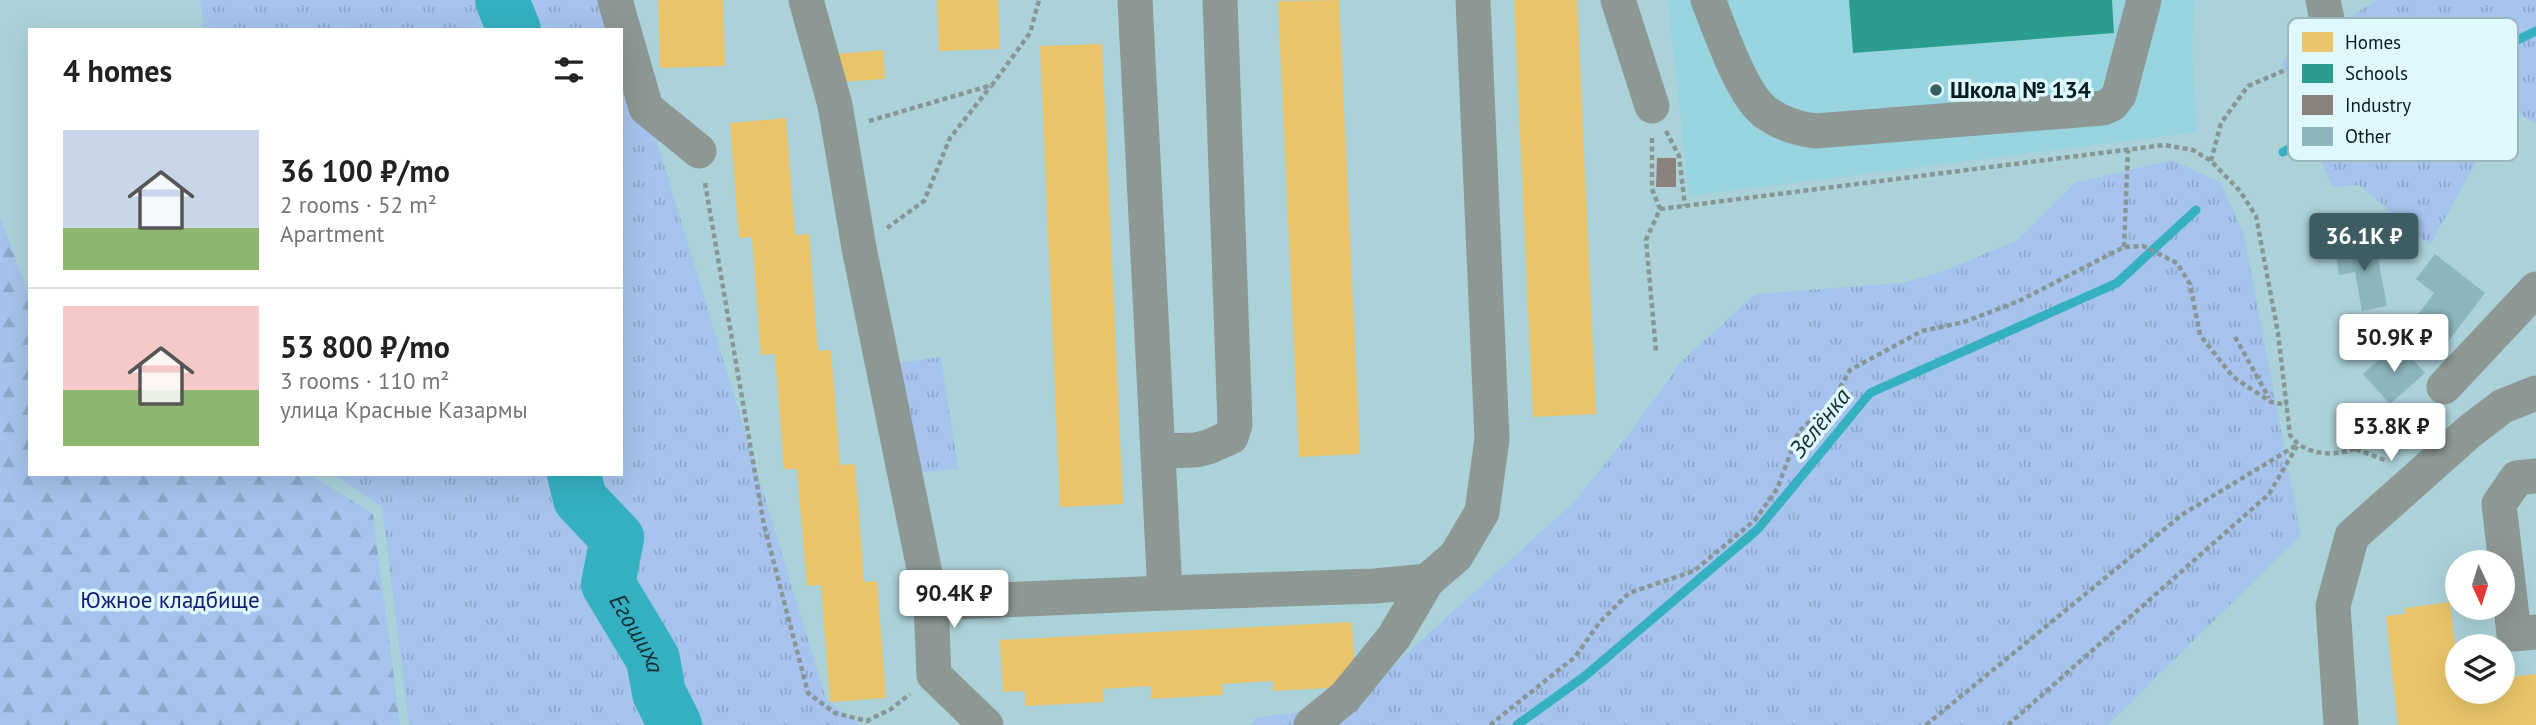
<!DOCTYPE html>
<html lang="en">
<head>
<meta charset="utf-8">
<style>
	:root { --surface:#fff; --page:#f2f2f2; --text:#222; --muted:#767676; --line:#e0e0e0; --accent:#3d5d63 }
	body { margin:0; font-family:"PT Sans",sans-serif; background:var(--page); color:var(--text); height:100vh; display:flex; flex-direction:column; font-size:26px; white-space:nowrap }
	* { box-sizing:border-box; margin:0 }
	p { font-size:23px; color:var(--muted) }
	.icon { flex:none; width:38px; height:38px; fill:none; stroke:currentColor; stroke-width:2; stroke-linecap:round; stroke-linejoin:round }
	.map { position:relative; flex:1; overflow:hidden }
	.details { position:absolute; left:28px; top:28px; width:595px; height:448px; display:flex; flex-direction:column; background:var(--surface); border-radius:0px; box-shadow:0 7px 28px #0002 }
	.details>* { flex:none }
	.needle { width:46px; rotate:176deg }
	.controls { position:absolute; left:2445px; top:550px; display:grid; gap:14px }
	.controls a { display:grid; place-items:center; width:70px; height:70px; border-radius:50%; background:var(--surface); box-shadow:0 7px 28px #0002; font-size:35px }
	.price { position:absolute; translate:-50% -60px; padding:0 16px; border-radius:7px; background:#fff; color:#222; font-size:23px; line-height:46px; filter:drop-shadow(0 2px 4px #0008) }
	.price::after { content:''; position:absolute; left:50%; top:42px; width:21px; height:16px; margin-left:-10px; background:inherit; clip-path:polygon(0 0,100% 0,50% 100%) }
	.price.on { background:var(--accent); color:#fff }
	ul { padding:0; list-style:none }
	li { display:flex; align-items:center; gap:21px; height:175px; padding:0 35px }
	li+li { border-top:2px solid var(--line) }
	li span { display:grid; place-items:center; flex:none; width:196px; height:140px; border-radius:0px; color:#555 }
	li>.icon { margin-inline-start:auto }
	span .icon { width:84px; height:84px; fill:#fffc; stroke-width:1 }
	li b { font-size:30px }
	h2 { display:flex; justify-content:space-between; align-items:center; height:84px; padding:0 35px; font-size:30px }
	.map>svg:first-child { display:block }
	.built { fill:#97d4df }
	.grass { fill:url(#grass-tufts) }
	.forest { fill:url(#forest-firs) }
	.homes { fill:#e9c46a }
	.schools { fill:#2a9d8f }
	.industry { fill:#8a817c }
	.lines { fill:none; stroke-linecap:round; stroke-linejoin:round }
	.stream { stroke:#34b0c0; stroke-width:9 }
	.river { stroke:#34b0c0; stroke-width:54 }
	.building { fill:#8cb5bc }
	.path { stroke:#879695; stroke-width:4.5; stroke-dasharray:5 3.5; stroke-linecap:butt }
	.minor { stroke:#8d9894; stroke-width:35 }
	.poi-dot { fill:#3d5d63; stroke:#def8fd; stroke-width:2.5 }
	.labels { text-anchor:middle; stroke-width:7; stroke-linejoin:round; paint-order:stroke }
	.poi-label { font-size:23px; font-weight:bold; fill:#021e23; stroke:#def8fd; text-anchor:start }
	.park-label { font-size:23px; fill:#151c72; stroke:#def8fd }
	.water-label { font-size:24px; font-style:italic; fill:#182e31; stroke:#def8fd }
	.key { fill:#def8fd; stroke:#9cb7bc; stroke-width:2 }
	.key-label { font-size:19px; fill:#021e23 }
</style>
</head>
<body>
<div class="map">
<svg width="2536" height="725" viewBox="0 0 2536 725">
	<defs>
		<pattern id="grass-tufts" width="24" height="20" patternUnits="userSpaceOnUse" patternTransform="scale(1.75)"><rect width="24" height="20" fill="#a5c3ec"/><path d="M3 7l-1-3M5 7V3M7 7l1-3M15 17l-1-3M17 17v-4M19 17l1-3" fill="none" stroke="#8ca7ca"/></pattern>
		<pattern id="forest-firs" width="22" height="20" patternUnits="userSpaceOnUse" patternTransform="scale(1.75)"><rect width="22" height="20" fill="#a5c3ec"/><path d="M5 1l3.5 6h-7zM16 11l3.5 6h-7z" fill="#8ca7ca"/></pattern>
	</defs>
	<rect width="100%" height="100%" fill="#acd2d9"/>
	<polygon class="built" points="1668,0 2195,0 2192,48 2197,132 1689,196"/>
	<g class="grass">
		<polygon points="200,0 614,0 826,699 860,725 409,725 382,507 332,474 621,474 621,30 204,30"/>
		<polygon points="2377,0 2536,0 2536,123 2506,109 2430,245 2359,185 2332,187 2281,61"/>
		<polygon points="2172,160 2221,183 2244,235 2301,535 2108,725 1251,725 1257,718 1351,704 1574,502 1629,434 1681,362 1755,294 1902,283 1941,272 2016,241 2075,183"/>
		<polygon points="941,357 958,469 913,473 892,364"/>
	</g>
	<polygon class="forest" points="0,217 30,297 30,474 310,474 373,514 400,725 0,725"/>
	<g class="homes">
		<polygon points="658,0 723,0 725,66 660,68"/>
		<polygon points="937,0 998,0 1000,49 939,51"/>
		<polygon points="1339,0 1360,454 1299,457 1278,1"/>
		<polygon points="1514,0 1577,0 1596,414 1533,417"/>
		<polygon points="1102,44 1123,504 1060,507 1040,46"/>
		<polygon points="883,50 885,79 839,82 837,54"/>
		<polygon points="786,118 795,235 809,234 818,351 831,350 840,465 855,464 864,582 877,581 886,698 830,702 821,585 807,586 797,469 784,469 775,354 761,355 752,237 739,238 730,123"/>
		<polygon points="2450,602 2457,664 2457,691 2502,691 2502,678 2536,674 2536,725 2398,725 2386,616 2405,614 2405,608"/>
		<polygon points="1352,622 1355,676 1345,687 1273,691 1273,681 1222,684 1223,695 1151,699 1151,686 1103,689 1104,702 1025,706 1025,691 1003,692 1000,640"/>
	</g>
	<polygon class="schools" points="1849,0 2112,0 2114,33 1853,53"/>
	<polygon class="industry" points="1657,158 1676,158 1676,187 1656,187"/>
	<g class="lines">
		<g class="stream">
			<polyline points="2283,152 2536,31"/>
			<polyline points="1517,725 1585,676 1758,529 1870,393 2117,283 2196,210"/>
		</g>
		<g class="river">
			<polyline points="502,0 514,30"/>
			<path id="s1" d="M 574,474 L 580,499 L 617,538 L 608,584 L 653,659 L 659,693 L 675,725"/>
		</g>
	</g>
	<g class="building">
		<polygon points="2375,242 2387,306 2362,311 2355,272 2339,275 2335,249"/>
		<polygon points="2435,254 2485,293 2443,348 2411,324 2434,293 2416,279"/>
		<polygon points="2398,343 2425,373 2390,404 2363,374"/>
	</g>
	<g class="lines">
		<g class="path">
			<polyline points="869,121 992,85 1030,33 1039,0"/>
			<polyline points="1666,131 1679,156 1685,206"/>
			<polyline points="1652,138 1652,189 1660,209 1646,240 1656,351"/>
			<polyline points="2211,161 2221,123 2248,86 2311,59"/>
			<polyline points="705,183 764,525 808,693 835,713 867,721 891,709 910,694"/>
			<path d="M 1660,209 L 2164,145 L 2193,150 L 2211,161 L 2240,191 L 2256,216 L 2278,333 L 2290,435 C 2304,455 2332,457 2354,449 C 2369,443 2403,416 2418,406"/>
			<polyline points="887,228 924,201 950,138 991,86"/>
			<polyline points="2124,247 2128,150"/>
			<polyline points="2235,337 2269,398"/>
			<polyline points="2356,449 2387,461"/>
			<polyline points="1490,725 1575,657 1599,623 1629,593 1694,571 1755,520 1777,489 1799,431 1832,402 1850,370 1922,331 1964,322 2019,301 2124,247 2143,246 2177,263 2190,284 2200,335 2233,377 2271,402 2287,405"/>
			<polyline points="1926,725 2183,514 2297,445"/>
			<polyline points="2008,725 2269,494 2297,446"/>
		</g>
		<g class="minor">
			<polyline points="615,0 646,108 699,151"/>
			<polyline points="806,0 835,105 859,248 931,603 1165,593 1375,586 1427,581 1456,556 1482,512 1492,439 1473,0"/>
			<polyline points="1135,0 1165,593"/>
			<polyline points="1618,0 1652,106"/>
			<path d="M 1708,0 C 1720,29 1741,94 1765,112 C 1780,123 1798,129 1816,131 L 2103,108 L 2112,104 L 2119,95 L 2144,0"/>
			<polyline points="2323,0 2330,34"/>
			<polyline points="2444,387 2536,289"/>
			<polyline points="1158,451 1196,450 1208,447 1231,437 1235,425 1220,0"/>
			<polyline points="2536,476 2517,478 2499,504 2514,634 2536,632"/>
			<polyline points="931,603 934,675 986,725"/>
			<polyline points="1311,725 1345,697 1394,637 1427,581"/>
			<polyline points="2341,725 2333,606 2352,536 2470,431 2503,406 2536,393"/>
		</g>
	</g>
	<circle class="poi-dot" cx="1936" cy="90" r="7"/>
	<g class="labels">
		<g class="poi-label">
			<text x="1950" y="98">Школа № 134</text>
		</g>
		<g class="park-label">
			<text x="170" y="608">Южное кладбище</text>
		</g>
		<g class="water-label">
			<text transform="translate(1820 423) rotate(-51)" y="8">Зелёнка</text>
			<text dy="8" stroke="none"><textPath href="#s1" startOffset="184">Егошиха</textPath></text>
		</g>
	</g>
	<rect x="2288" y="18" width="230" height="143" rx="10" class="key"/>
	<rect x="2302" y="32" width="31" height="20" fill="#e9c46a"/>
	<rect x="2302" y="64" width="31" height="19" fill="#2a9d8f"/>
	<rect x="2302" y="95" width="31" height="20" fill="#8a817c"/>
	<rect x="2302" y="127" width="31" height="19" fill="#8cb5bc"/>
	<g class="key-label">
		<text x="2345" y="49">Homes</text>
		<text x="2345" y="80">Schools</text>
		<text x="2345" y="112">Industry</text>
		<text x="2345" y="143">Other</text>
	</g>
</svg>
<div class="controls">
<a><svg class="needle" viewBox="-14 -14 28 28"><path d="M0-13l5 13h-10z" fill="#e53935"/><path d="M0 13l5-13h-10z" fill="#767676"/></svg></a>
<a><svg class="icon" aria-label="layers" viewBox="0 0 24 24"><path d="M12 4l9 5-9 5-9-5zM3 14l9 5 9-5"/></svg></a>
</div>
<b class="price on" style="left:2364px;top:273px">36.1K ₽</b>
<b class="price" style="left:2394px;top:374px">50.9K ₽</b>
<b class="price" style="left:2391px;top:463px">53.8K ₽</b>
<b class="price" style="left:954px;top:630px">90.4K ₽</b>
<section class="details">
<h2>4 homes<svg class="icon" aria-label="filters" viewBox="0 0 24 24"><path d="M4 7h16M4 17h16"/><circle cx="9" cy="7" r="2"/><circle cx="15" cy="17" r="2"/></svg></h2>
<ul>
<li><span style="background:linear-gradient(#c9d6e8 70%,#8fb573 0)"><svg class="icon" aria-label="home" viewBox="0 0 24 24"><path d="M3 11l9-7 9 7M6 9v11h12V9"/></svg></span><div><b>36 100 ₽/mo</b><p>2 rooms · 52 m²</p><p>Apartment</p></div></li>
<li><span style="background:linear-gradient(#f6c9c9 60%,#8fb573 0)"><svg class="icon" aria-label="home" viewBox="0 0 24 24"><path d="M3 11l9-7 9 7M6 9v11h12V9"/></svg></span><div><b>53 800 ₽/mo</b><p>3 rooms · 110 m²</p><p>улица Красные Казармы</p></div></li>
</ul>
</section>
</div>
</body>
</html>
